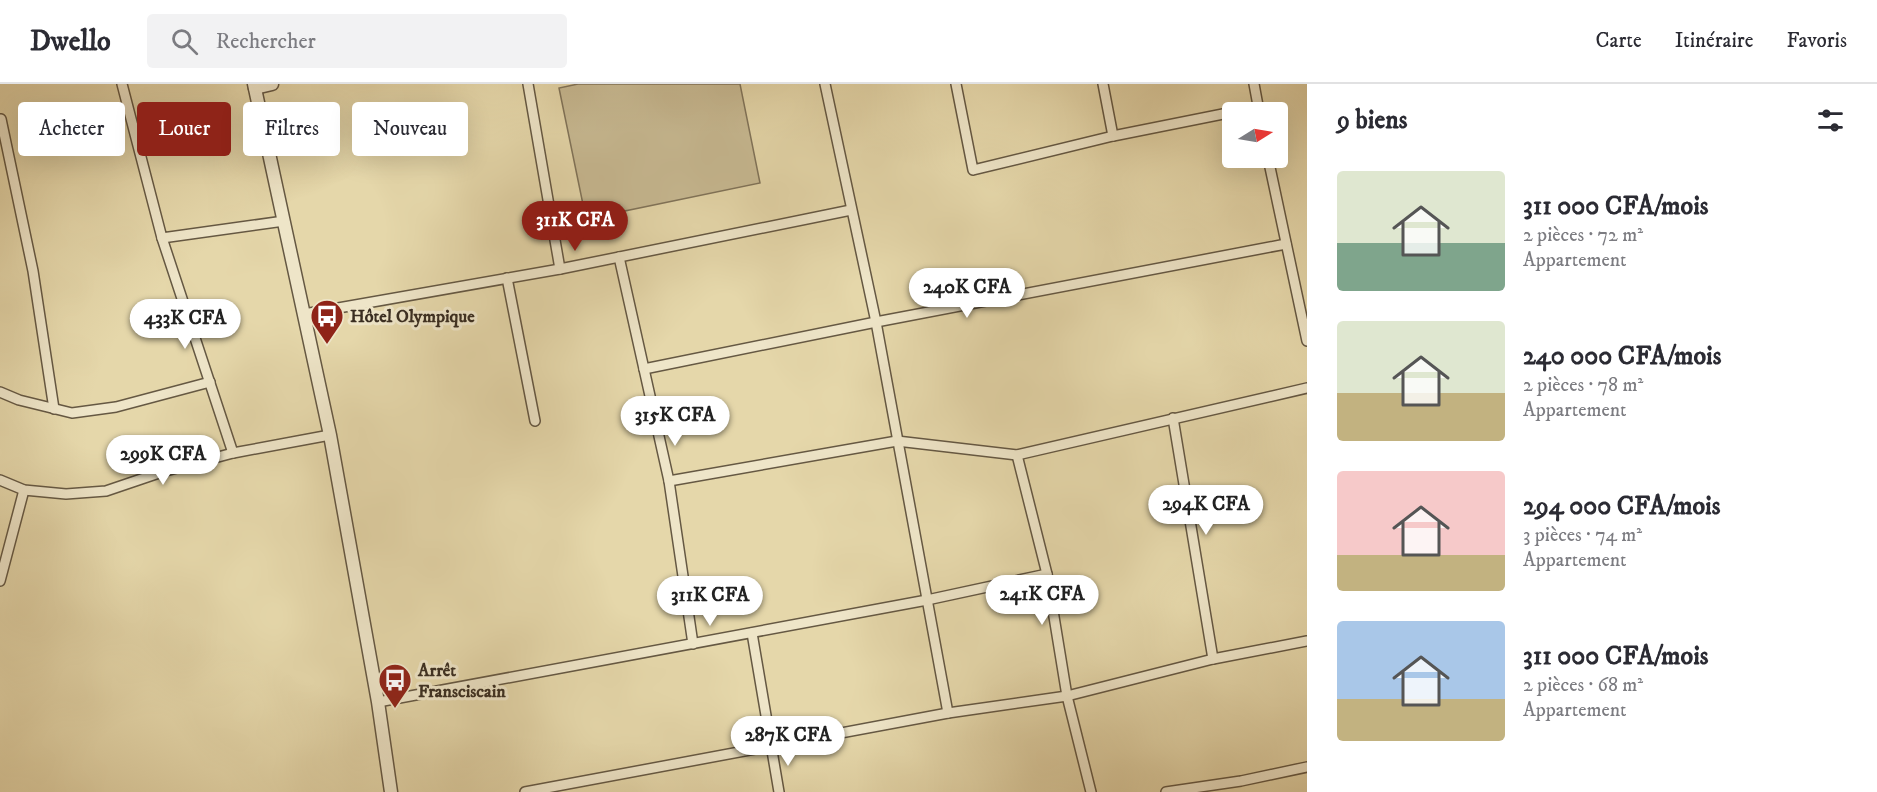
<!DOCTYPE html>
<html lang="fr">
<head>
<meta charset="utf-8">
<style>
	:root { --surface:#fff; --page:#f2f2f3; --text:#2b2b33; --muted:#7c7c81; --line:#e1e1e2; --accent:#8f2418 }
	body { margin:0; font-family:"IM FELL DW Pica",serif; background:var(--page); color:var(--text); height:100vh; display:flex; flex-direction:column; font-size:22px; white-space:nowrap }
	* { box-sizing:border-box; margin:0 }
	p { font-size:20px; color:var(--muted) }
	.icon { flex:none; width:33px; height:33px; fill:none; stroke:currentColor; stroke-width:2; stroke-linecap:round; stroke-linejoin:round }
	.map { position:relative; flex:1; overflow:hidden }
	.side { display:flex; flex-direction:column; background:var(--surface); width:570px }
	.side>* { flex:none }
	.hud { position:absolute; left:18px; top:18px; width:570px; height:54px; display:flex; gap:12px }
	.needle { width:39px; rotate:79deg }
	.buttons { position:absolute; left:1222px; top:18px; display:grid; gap:12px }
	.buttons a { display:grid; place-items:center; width:66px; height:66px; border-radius:6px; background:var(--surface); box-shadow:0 6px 24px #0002; font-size:30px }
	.price { position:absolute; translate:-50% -51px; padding:0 14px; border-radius:21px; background:#fff; color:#222; font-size:20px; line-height:39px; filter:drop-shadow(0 2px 3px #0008) }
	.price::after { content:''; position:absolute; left:50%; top:36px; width:18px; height:14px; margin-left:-9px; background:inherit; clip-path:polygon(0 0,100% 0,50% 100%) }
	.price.active { background:var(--accent); color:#fff }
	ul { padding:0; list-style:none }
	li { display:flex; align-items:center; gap:18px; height:150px; padding:0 30px }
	li span { display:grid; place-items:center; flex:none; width:168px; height:120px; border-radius:6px; color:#555 }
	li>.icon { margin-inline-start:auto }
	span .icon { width:72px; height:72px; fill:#fffc; stroke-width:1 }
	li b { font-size:26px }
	h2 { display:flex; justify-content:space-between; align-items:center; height:72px; padding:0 30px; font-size:26px }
	.pill { padding:0 21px; border-radius:6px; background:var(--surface); box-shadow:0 6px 24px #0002; font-size:21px; line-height:54px }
	.pill.active { background:var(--accent); color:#fff }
	header { display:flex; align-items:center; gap:36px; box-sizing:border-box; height:84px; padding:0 30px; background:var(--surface); border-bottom:2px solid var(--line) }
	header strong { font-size:28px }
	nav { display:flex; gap:33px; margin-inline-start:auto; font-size:21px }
	.search { width:420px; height:54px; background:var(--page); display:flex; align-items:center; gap:15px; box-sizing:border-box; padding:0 21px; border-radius:6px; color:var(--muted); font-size:22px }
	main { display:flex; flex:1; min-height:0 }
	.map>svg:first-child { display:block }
	.green { fill:#c8ba93; stroke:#81745a; stroke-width:1.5 }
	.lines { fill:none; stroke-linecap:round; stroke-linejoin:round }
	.minor-casing { stroke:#655843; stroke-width:12 }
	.tertiary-casing { stroke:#655843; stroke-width:15 }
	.minor { stroke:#eee5c8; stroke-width:9 }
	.tertiary { stroke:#eee5c8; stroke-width:12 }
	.labels { text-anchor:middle; stroke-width:6; stroke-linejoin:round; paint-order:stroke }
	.poi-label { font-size:18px; font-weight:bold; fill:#3a2e21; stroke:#eee5c8; text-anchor:start }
</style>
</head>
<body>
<header>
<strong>Dwello</strong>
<div class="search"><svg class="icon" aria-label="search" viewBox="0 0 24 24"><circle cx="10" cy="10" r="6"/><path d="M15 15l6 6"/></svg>Rechercher</div>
<nav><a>Carte</a><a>Itinéraire</a><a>Favoris</a></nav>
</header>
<main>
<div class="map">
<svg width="1307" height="708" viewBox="0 0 1307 708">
	<rect width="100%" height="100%" fill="#e5d7aa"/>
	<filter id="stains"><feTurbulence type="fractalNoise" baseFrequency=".00333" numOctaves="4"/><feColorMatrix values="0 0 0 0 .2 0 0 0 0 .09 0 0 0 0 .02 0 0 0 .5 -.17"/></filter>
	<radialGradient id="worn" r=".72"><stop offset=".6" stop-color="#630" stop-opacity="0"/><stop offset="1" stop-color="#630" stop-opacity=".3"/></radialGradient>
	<polygon class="green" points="578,0 740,0 760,99 586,135 559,4"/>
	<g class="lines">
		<defs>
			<g id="minor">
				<polyline points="122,0 162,154 284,137"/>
				<polyline points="528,0 560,185"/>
				<polyline points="825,0 876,238 948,629"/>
				<polyline points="956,0 973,86 1113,52 1258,23"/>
				<polyline points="1103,0 1113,52"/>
				<polyline points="1254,0 1259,27"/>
				<polyline points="1,35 33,187 54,325"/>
				<polyline points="1268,74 1307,257"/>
				<polyline points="162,154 233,369"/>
				<polyline points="619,173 669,397 693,560"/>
				<polyline points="507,194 535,337"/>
				<polyline points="304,230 560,185 851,126"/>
				<polyline points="644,285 876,238 1286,160"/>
				<polyline points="0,308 19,316 72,329 116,323 210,298"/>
				<polyline points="1173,334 1213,575"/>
				<polyline points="1017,371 1047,490 1067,612 1091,708"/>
				<polyline points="0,396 24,406 66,410 106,407 162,388 233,369 330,351"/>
				<polyline points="669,397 897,357 1017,371 1307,304"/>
				<polyline points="0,497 24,406"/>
				<polyline points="752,549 779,708"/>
				<polyline points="378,618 927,516 1047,490"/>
				<polyline points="525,708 948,629 1067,612 1213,575 1307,557"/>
				<polyline points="1166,708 1241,697 1307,683"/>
			</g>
			<g id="tertiary">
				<polyline points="254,0 330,351 378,618 391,708"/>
				<polyline points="255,4 272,0"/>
			</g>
		</defs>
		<use href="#minor" class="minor-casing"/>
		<use href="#tertiary" class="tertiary-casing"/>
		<use href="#minor" class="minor"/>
		<use href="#tertiary" class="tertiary"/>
	</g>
	<defs>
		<symbol id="bus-pin" viewBox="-11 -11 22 30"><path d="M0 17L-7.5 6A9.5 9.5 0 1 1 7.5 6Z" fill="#8f2418" stroke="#eee5c8"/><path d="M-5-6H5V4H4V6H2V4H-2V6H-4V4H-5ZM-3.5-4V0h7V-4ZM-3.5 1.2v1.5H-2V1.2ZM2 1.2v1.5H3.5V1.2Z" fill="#fff"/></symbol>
	</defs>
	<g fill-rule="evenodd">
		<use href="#bus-pin" x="308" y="213" width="38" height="52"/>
		<use href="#bus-pin" x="376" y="577" width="38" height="52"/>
	</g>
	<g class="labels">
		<g class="poi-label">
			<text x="350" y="238">Hôtel Olympique</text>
			<text x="418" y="592">Arrêt<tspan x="418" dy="21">Fransciscain</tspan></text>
		</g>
	</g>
	<rect width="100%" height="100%" filter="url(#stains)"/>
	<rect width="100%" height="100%" fill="url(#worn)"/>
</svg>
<div class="buttons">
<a><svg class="needle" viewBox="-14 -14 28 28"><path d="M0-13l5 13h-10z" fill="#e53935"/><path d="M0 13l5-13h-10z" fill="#7c7c81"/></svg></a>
</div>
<b class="price active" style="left:575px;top:168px">311K CFA</b>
<b class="price" style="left:967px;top:235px">240K CFA</b>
<b class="price" style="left:185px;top:266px">433K CFA</b>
<b class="price" style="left:675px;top:363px">315K CFA</b>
<b class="price" style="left:163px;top:402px">299K CFA</b>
<b class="price" style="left:1206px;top:452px">294K CFA</b>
<b class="price" style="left:1042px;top:542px">241K CFA</b>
<b class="price" style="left:710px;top:543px">311K CFA</b>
<b class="price" style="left:788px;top:683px">287K CFA</b>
<div class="hud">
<a class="pill">Acheter</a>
<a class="pill active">Louer</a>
<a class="pill">Filtres</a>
<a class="pill">Nouveau</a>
</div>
</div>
<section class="side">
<h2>9 biens<svg class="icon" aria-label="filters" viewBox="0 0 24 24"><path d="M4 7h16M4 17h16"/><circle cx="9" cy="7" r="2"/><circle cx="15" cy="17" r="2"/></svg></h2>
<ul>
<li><span style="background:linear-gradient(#dfe7d0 60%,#7fa58c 0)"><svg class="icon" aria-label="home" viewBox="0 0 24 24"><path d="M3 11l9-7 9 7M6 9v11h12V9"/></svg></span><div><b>311 000 CFA/mois</b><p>2 pièces · 72 m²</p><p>Appartement</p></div></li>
<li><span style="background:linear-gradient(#dfe7d0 60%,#c2b280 0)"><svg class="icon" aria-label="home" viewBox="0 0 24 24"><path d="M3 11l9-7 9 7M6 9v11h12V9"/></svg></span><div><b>240 000 CFA/mois</b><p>2 pièces · 78 m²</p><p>Appartement</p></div></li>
<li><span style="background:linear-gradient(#f6c9c9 70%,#c2b280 0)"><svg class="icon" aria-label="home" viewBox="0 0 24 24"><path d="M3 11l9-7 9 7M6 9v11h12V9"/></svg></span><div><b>294 000 CFA/mois</b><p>3 pièces · 74 m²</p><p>Appartement</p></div></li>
<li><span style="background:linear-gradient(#a9c7e8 65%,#c2b280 0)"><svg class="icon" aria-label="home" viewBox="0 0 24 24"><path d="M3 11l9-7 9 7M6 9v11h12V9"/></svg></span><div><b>311 000 CFA/mois</b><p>2 pièces · 68 m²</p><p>Appartement</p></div></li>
</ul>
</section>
</main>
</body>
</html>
